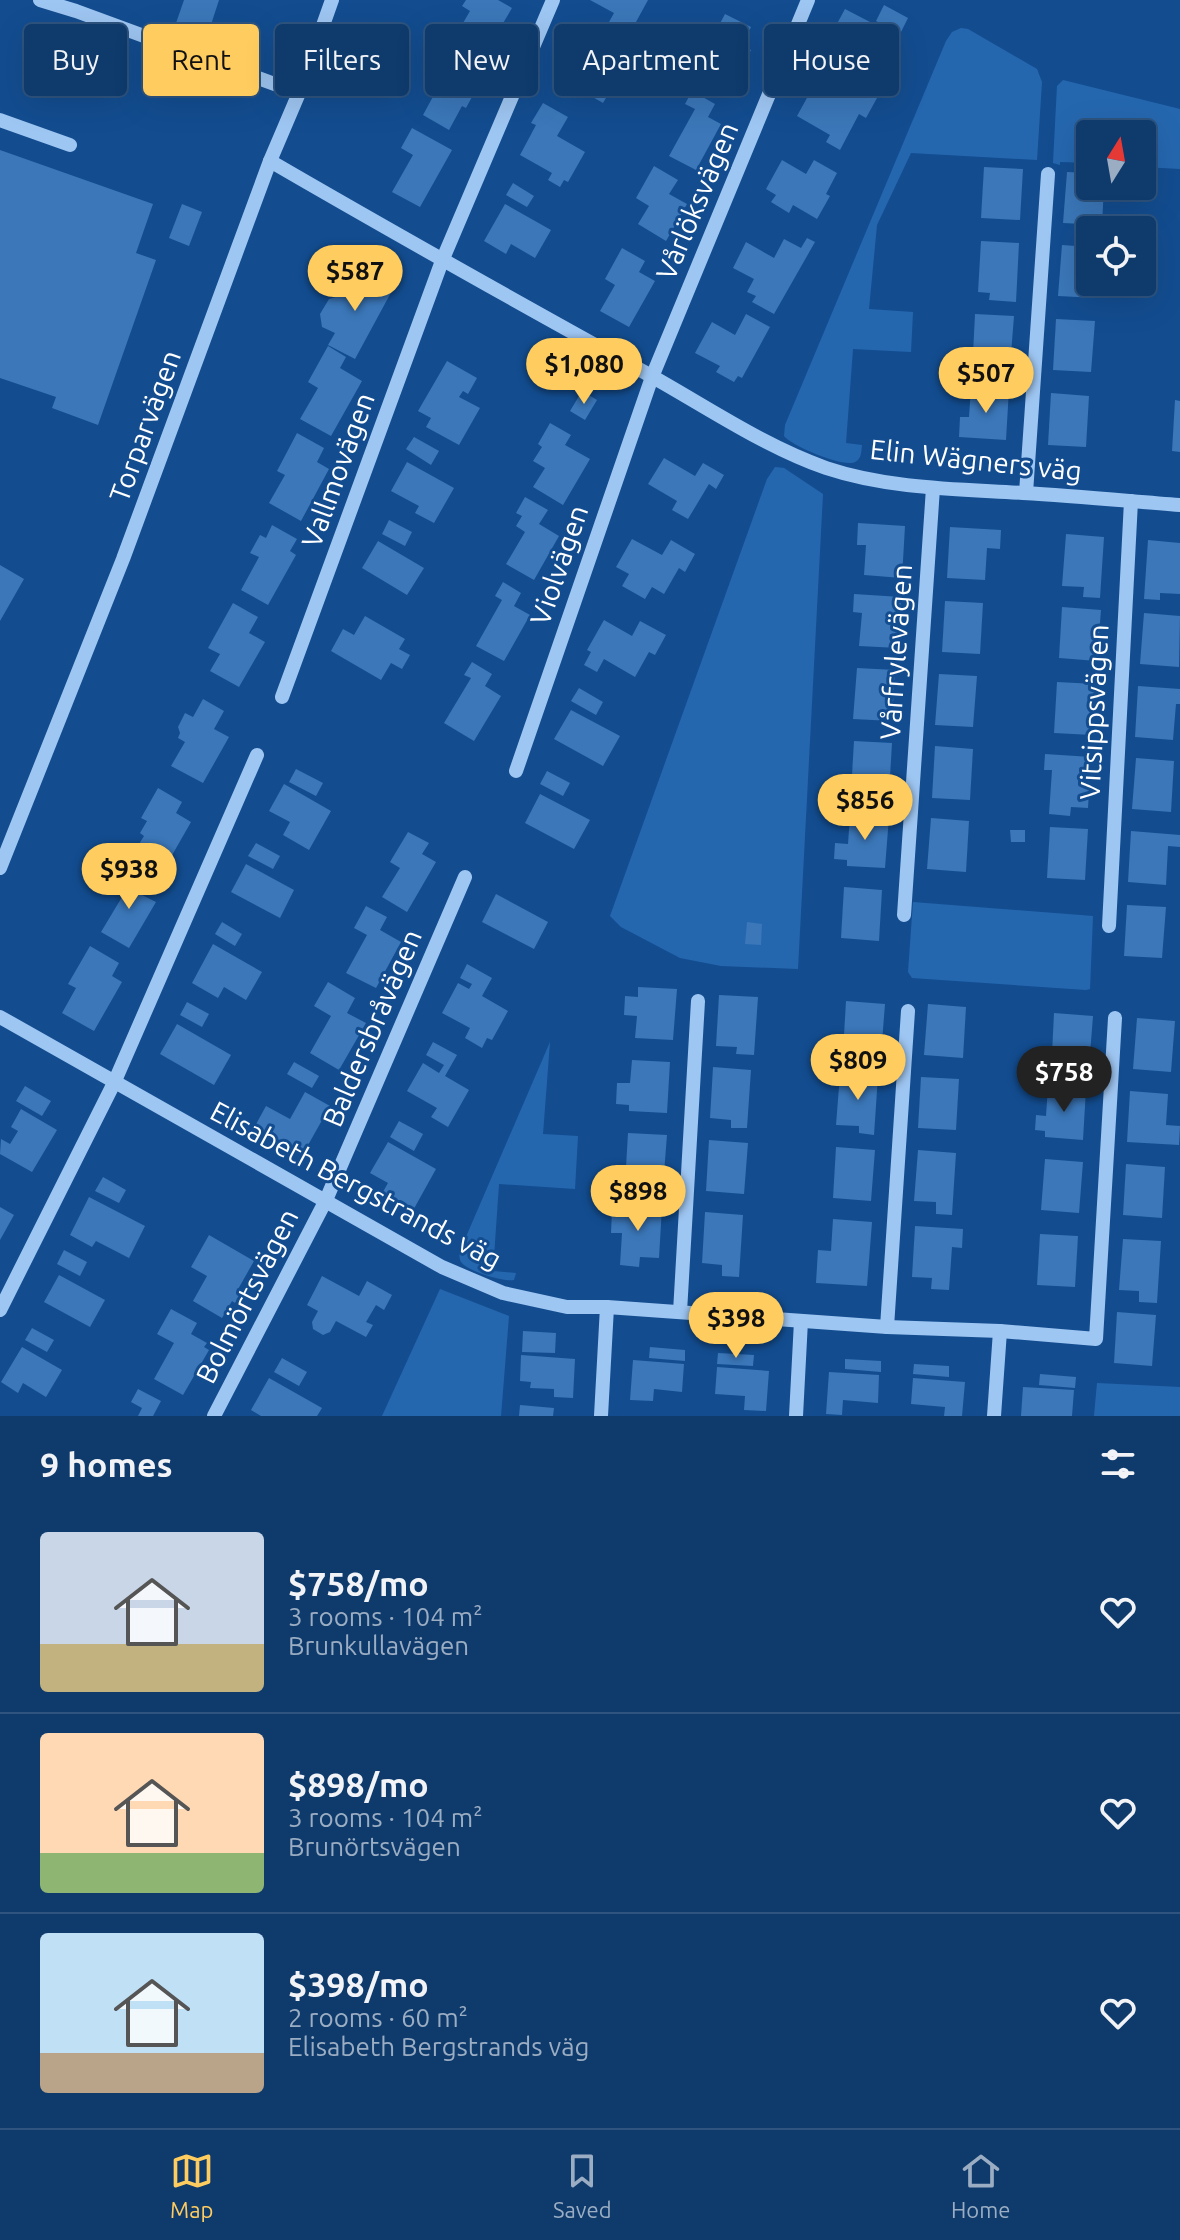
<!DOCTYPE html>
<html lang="en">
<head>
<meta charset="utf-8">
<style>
	:root { --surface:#0e3a6c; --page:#1c4574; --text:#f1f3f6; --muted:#9badc2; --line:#2e547f; --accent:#ffcc5f }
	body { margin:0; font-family:Ubuntu,sans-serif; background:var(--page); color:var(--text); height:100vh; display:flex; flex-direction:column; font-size:30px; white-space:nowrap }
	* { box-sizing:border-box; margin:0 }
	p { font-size:26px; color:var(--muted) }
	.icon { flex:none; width:44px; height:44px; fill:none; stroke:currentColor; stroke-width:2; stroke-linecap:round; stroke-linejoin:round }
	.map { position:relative; height:1416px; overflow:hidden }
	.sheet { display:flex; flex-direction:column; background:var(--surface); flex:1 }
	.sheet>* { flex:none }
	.banner { position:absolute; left:24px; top:24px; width:1132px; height:72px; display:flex; gap:16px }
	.needle { width:52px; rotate:11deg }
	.buttons { position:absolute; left:1076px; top:120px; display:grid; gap:16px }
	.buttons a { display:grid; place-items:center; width:80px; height:80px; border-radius:8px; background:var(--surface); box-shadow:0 8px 32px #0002,0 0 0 2px var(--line); font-size:40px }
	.price { position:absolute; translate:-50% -68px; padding:0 18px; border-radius:28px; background:var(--accent); color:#111; font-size:26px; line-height:52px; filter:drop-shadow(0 2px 4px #0008) }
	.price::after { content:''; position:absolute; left:50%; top:48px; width:24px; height:18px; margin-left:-12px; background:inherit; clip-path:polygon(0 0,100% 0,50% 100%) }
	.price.on { background:#222; color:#fff }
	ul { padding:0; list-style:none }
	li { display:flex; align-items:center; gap:24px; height:200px; padding:0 40px }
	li+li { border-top:2px solid var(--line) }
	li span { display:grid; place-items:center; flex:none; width:224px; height:160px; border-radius:8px; color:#555 }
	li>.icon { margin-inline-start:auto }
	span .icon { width:96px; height:96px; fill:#fffc; stroke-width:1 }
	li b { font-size:34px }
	h2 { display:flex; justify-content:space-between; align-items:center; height:96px; padding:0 40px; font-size:34px }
	.chip { padding:0 28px; border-radius:8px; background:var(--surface); box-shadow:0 8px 32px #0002,0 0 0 2px var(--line); font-size:28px; line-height:72px }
	.chip.on { background:var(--accent); color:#111 }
	.tabs { display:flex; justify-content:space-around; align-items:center; height:112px; border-top:2px solid var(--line); background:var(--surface); font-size:22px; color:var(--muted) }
	.tabs a { display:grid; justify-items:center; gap:4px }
	.tabs .on { color:var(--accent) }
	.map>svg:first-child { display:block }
	.green { fill:#2567af }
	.building { fill:#3b77b9 }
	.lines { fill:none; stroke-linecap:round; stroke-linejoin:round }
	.minor { stroke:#9ec6f2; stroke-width:14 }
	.labels { text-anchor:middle; stroke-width:6; stroke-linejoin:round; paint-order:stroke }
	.street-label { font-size:28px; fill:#fff; stroke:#134d90 }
</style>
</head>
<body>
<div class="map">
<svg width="1180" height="1416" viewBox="0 0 1180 1416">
	<rect width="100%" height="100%" fill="#134d90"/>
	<g class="green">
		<path d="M 961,28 L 968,29 L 1037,69 L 1042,82 L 1037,160 L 911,153 L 877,225 L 869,309 L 913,312 L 911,352 L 853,349 L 846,443 L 862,445 C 861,452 862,458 855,462 C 844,468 792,446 784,436 L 785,425 L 946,41 L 952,32 Z"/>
		<polygon points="1063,80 1180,109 1180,169 1142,167 1142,134 1090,134 1090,163 1060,162 1060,165 1053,163 1057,86"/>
		<polygon points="775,467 784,468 823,494 798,969 721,966 680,958 621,927 610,916 767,479"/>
		<polygon points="913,902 1093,916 1090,989 1086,990 912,978 908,972"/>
		<path d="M 550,1042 L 543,1134 L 578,1136 L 575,1189 L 499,1184 L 493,1271 L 516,1273 L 514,1280 C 503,1282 473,1272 464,1265 C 459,1261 460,1259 459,1253 Z"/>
		<polygon points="440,1289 509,1316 501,1416 382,1416"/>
		<polygon points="1097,1383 1180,1387 1180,1416 1094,1416"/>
	</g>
	<g class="building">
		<polygon points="184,0 219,0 207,37 175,26"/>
		<polygon points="466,0 498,0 512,8 486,52 456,35 470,11 462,6"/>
		<polygon points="590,0 648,0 630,33 609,22 614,13"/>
		<polygon points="884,5 908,18 900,34 876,21"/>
		<polygon points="845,9 895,35 880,63 843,43 839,51 826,44"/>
		<polygon points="725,14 751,27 742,45 751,50 728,94 701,80 716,50 708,46"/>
		<polygon points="579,26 597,36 590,49 571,39"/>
		<polygon points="570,49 618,77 603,103 555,75"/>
		<polygon points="443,64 479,84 466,108 462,106 449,130 423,115 436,91 430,87"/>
		<polygon points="855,86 877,98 866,118 859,114 840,150 826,142 830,135 797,116 813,87 832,97 835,91 848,98"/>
		<polygon points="692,91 715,104 708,117 721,124 696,170 669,156 695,109 685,104"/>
		<polygon points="543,103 568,117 557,136 585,152 568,182 564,180 560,187 548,180 552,173 520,155 536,125 531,123"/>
		<polygon points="412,128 452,150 420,207 392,192 413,155 401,148"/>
		<polygon points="0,150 153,204 136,253 156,260 98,425 52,408 56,397 0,378"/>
		<polygon points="782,160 806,174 814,160 837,173 826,194 830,196 817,219 793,205 789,213 771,202 776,195 766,189"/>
		<polygon points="654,166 678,180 669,194 687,204 666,241 638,224 649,206 636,198"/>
		<polygon points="984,167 1023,169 1020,220 981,218"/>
		<polygon points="1067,172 1090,173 1090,186 1104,186 1102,225 1063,223"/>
		<polygon points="513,183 534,196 527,207 506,195"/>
		<polygon points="182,204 202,212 189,246 169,238"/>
		<polygon points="505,204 551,230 535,258 511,244 506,254 484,241"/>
		<polygon points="807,238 815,242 774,314 752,302 756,296 747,292 754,279 733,268 746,242 774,258 784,239 801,248"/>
		<polygon points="981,241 1019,243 1016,302 989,300 990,293 978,292"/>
		<polygon points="1062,245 1090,247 1090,282 1098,282 1096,298 1058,296"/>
		<polygon points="622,248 645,261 639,272 655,281 629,327 600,311 615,285 605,279"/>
		<polygon points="367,272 394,287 355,359 328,345 335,333 322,327 320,314 329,299 339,296 350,276 362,282"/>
		<polygon points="746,314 770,327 742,378 738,376 734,382 716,372 720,366 695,353 712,322 735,335"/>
		<polygon points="975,314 1014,316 1010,367 995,366 994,376 972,374"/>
		<polygon points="1056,319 1095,321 1091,372 1053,370"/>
		<polygon points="328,346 346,357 340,368 362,381 331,436 300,419 318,388 308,382"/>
		<polygon points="447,361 477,378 468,394 463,391 459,397 480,408 459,445 426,427 431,418 418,411"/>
		<polygon points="971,387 1009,389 1006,440 959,437 960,417 969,417"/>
		<polygon points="582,391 597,400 585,420 570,411"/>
		<polygon points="1051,393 1089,396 1086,447 1048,445"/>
		<polygon points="1175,400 1180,401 1180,452 1172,451"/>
		<polygon points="550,423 571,435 565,445 590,459 563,505 533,487 545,468 533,461 542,447 538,444"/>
		<polygon points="297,433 324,448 317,462 329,469 301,521 269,503 285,475 277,471"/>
		<polygon points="414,437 439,451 431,465 406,449"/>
		<polygon points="664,458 695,476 703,463 724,475 716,489 709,484 688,519 672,510 677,501 648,484"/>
		<polygon points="407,462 454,488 434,523 415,513 419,506 391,491"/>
		<polygon points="525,497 548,510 539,524 559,536 534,580 506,564 525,532 516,526 522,516 516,513"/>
		<polygon points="389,520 412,532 405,546 382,534"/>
		<polygon points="858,523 905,526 902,578 864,575 866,545 857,545"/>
		<polygon points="272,525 297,539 290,551 296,555 268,605 241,590 259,557 250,553 260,535 266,538"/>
		<polygon points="950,527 1001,530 1000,549 987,548 985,580 947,578"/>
		<polygon points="1066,534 1104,537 1100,598 1083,597 1084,587 1062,586"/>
		<polygon points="632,539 662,555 671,540 695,554 685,572 679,568 664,594 652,587 645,599 622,586 629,574 616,567"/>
		<polygon points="1148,540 1180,543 1180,594 1160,593 1160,600 1144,599"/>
		<polygon points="378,541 424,568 407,595 362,568"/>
		<polygon points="0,565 24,579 0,621"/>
		<polygon points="503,582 521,593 514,606 530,615 504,661 476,646 502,600 495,596"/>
		<polygon points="854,594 901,597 898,648 859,646 862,613 853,612"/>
		<polygon points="945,601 983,603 980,654 942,652"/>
		<polygon points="233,603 258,617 249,633 265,642 239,687 210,671 220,654 208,648"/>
		<polygon points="1062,607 1101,610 1097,661 1059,658"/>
		<polygon points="1144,613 1180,616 1179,667 1140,664"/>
		<polygon points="365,616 405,639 399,649 410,655 402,669 391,663 381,680 331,651 343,629 354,635"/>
		<polygon points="604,620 632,636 640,621 666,635 655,655 649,652 635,677 604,659 597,672 584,665 591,652 587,650"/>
		<polygon points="472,662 492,674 485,686 501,696 474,741 444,723 471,678 464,675"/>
		<polygon points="857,668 895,670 892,721 853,719"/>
		<polygon points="939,674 977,676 973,727 935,725"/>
		<polygon points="1057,682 1095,684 1092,735 1054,733"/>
		<polygon points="1138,686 1180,689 1180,704 1176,704 1173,740 1135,737"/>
		<polygon points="579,688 603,702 596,715 571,701"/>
		<polygon points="203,699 224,711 214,729 229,737 203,783 171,766 185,742 178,738 180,733 178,727 185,713 193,717"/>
		<polygon points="571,710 620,736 603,766 554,739"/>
		<polygon points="854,741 892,743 889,794 851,792"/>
		<polygon points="935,746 973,749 970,800 932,798"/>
		<polygon points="1045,754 1091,757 1088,808 1071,807 1070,816 1049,814 1052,770 1044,770"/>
		<polygon points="1136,758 1174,761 1171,812 1132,809"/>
		<polygon points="296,769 323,783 316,796 289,782"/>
		<polygon points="547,771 570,783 563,796 540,784"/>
		<polygon points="284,784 331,811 309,850 283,835 290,822 269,811"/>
		<polygon points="158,788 182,802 176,813 191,822 163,871 133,854 144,836 140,833 147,821 141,818"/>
		<polygon points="540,794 590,820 574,849 525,823"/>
		<polygon points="850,815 889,817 885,868 847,866 847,860 834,859 835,843 848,844"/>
		<polygon points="931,818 969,821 966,872 927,869"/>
		<polygon points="1050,827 1088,829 1085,880 1047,878"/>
		<polygon points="1010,830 1025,830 1025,842 1011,842"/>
		<polygon points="1131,831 1180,835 1180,847 1168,846 1166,885 1128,882"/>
		<polygon points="408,832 429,843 422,854 436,862 407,912 382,897 400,868 390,862"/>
		<polygon points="256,843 280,856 273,869 248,856"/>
		<polygon points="246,864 294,890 280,918 231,892"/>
		<polygon points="127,869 148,881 140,894 156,902 129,948 101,932 128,887 119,882"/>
		<polygon points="844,887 882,890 879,941 841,938"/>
		<polygon points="496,894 548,922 534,949 482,922"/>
		<polygon points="1127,905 1166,907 1162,958 1124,956"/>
		<polygon points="366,906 387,917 380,930 401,942 376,988 346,973 367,935 354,928"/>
		<polygon points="222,922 242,934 235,946 215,934"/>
		<polygon points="747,922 762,924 761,945 745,944"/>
		<polygon points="213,944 262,972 246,1000 224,987 218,998 192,983"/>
		<polygon points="90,946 119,963 112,976 122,982 94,1031 62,1013 76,988 68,984"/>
		<polygon points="467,964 492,978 482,996 508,1011 492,1040 487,1038 482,1048 465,1038 470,1028 442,1013 458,983 469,989 472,984 460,978"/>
		<polygon points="328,982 355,998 347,1013 366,1023 339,1070 310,1053 331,1016 314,1006"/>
		<polygon points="638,987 677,989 673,1040 635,1038 637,1016 624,1015 625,996 638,997"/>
		<polygon points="719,995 758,997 754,1055 736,1054 737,1047 716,1046"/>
		<polygon points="846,1001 885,1004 881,1055 843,1052"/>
		<polygon points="187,1002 209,1014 202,1027 180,1015"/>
		<polygon points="928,1004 966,1007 963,1058 924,1055"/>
		<polygon points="1054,1013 1093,1016 1089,1067 1073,1066 1072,1075 1051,1074"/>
		<polygon points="1137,1018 1175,1021 1171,1072 1133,1069"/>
		<polygon points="177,1024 231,1055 214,1085 160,1054"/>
		<polygon points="433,1042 457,1055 445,1076 469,1090 448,1127 431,1117 437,1108 407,1091 423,1063 439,1073 444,1065 426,1055"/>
		<polygon points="632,1060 670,1062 667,1113 629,1111 629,1105 616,1104 617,1083 630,1083"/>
		<polygon points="294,1062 319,1076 312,1088 287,1074"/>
		<polygon points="713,1067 751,1070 747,1128 731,1128 731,1120 710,1118"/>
		<polygon points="840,1074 878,1076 874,1135 859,1133 859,1126 836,1125"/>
		<polygon points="921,1077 959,1079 956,1130 918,1128"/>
		<polygon points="25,1086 51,1101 42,1116 16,1101"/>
		<polygon points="1048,1086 1086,1089 1083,1140 1045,1137 1045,1131 1035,1130 1036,1115 1046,1116"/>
		<polygon points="1130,1091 1168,1094 1166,1125 1180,1126 1179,1145 1127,1142"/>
		<polygon points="305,1092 330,1106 303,1154 255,1126 266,1106 290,1119"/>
		<polygon points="21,1109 57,1130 32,1172 0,1154 1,1139 10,1144 18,1131 11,1127"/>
		<polygon points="399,1121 423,1134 414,1151 390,1137"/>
		<polygon points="628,1133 667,1135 663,1186 625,1184"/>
		<polygon points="709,1140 748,1143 744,1194 706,1191"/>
		<polygon points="388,1142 436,1169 411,1214 380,1197 388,1183 370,1173"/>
		<polygon points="836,1147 875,1150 871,1201 833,1198"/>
		<polygon points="918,1150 956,1153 952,1215 936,1214 936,1202 914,1201"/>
		<polygon points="1045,1159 1083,1162 1079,1213 1041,1210"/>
		<polygon points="1126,1164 1165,1167 1162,1218 1123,1215"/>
		<polygon points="103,1177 126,1190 119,1203 95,1191"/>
		<polygon points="89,1197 145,1226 129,1258 96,1241 92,1247 70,1235"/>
		<polygon points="624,1205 662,1207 659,1258 640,1257 639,1267 620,1265 622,1233 611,1233 612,1210 624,1211"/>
		<polygon points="0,1207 14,1215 0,1240"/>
		<polygon points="705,1212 743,1215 739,1277 722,1276 722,1265 702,1263"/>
		<polygon points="833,1219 872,1222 867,1286 816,1283 818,1250 831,1251"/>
		<polygon points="915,1226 963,1229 962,1248 952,1247 949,1290 931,1289 932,1278 912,1277"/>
		<polygon points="1040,1234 1078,1236 1075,1287 1037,1285"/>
		<polygon points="209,1235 254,1261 237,1291 241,1293 235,1303 232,1301 222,1318 193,1301 207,1276 191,1267"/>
		<polygon points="1123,1239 1161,1241 1157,1303 1139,1302 1139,1291 1119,1290"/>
		<polygon points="64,1250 87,1262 80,1276 57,1264"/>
		<polygon points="59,1275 105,1300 90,1327 44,1302"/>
		<polygon points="322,1276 359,1296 367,1281 392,1295 384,1310 376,1305 366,1322 373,1325 366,1337 336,1321 330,1332 323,1335 313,1329 312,1322 318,1311 307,1305"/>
		<polygon points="171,1309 197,1323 191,1334 207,1343 204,1347 209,1350 183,1395 154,1379 174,1343 157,1334"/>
		<polygon points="1117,1312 1156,1315 1152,1366 1114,1363"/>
		<polygon points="32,1328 54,1340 47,1352 25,1340"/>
		<polygon points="523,1331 556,1333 555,1353 522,1352"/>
		<polygon points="22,1347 62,1370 46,1397 23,1383 18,1393 1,1382"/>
		<polygon points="650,1347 685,1350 685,1361 649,1358"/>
		<polygon points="718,1353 754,1355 753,1366 717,1364"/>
		<polygon points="521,1355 575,1359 573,1398 554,1397 554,1389 530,1388 531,1382 520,1381"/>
		<polygon points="282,1358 307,1372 299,1386 274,1372"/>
		<polygon points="845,1359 881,1361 881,1372 845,1369"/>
		<polygon points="633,1360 684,1364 682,1392 654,1389 653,1401 630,1400"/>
		<polygon points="914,1364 949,1366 949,1377 913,1374"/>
		<polygon points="717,1367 769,1371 766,1411 744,1410 745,1396 715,1394"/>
		<polygon points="829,1372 879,1375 878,1403 843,1400 842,1415 826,1414"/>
		<polygon points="1040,1374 1076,1377 1075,1388 1039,1385"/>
		<polygon points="269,1378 322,1408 317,1416 261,1416 251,1410"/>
		<polygon points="913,1378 965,1382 962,1416 944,1416 945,1407 911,1404"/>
		<polygon points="1023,1387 1074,1390 1072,1416 1021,1416"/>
		<polygon points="138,1389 161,1401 153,1416 138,1416 142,1408 131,1402"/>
		<polygon points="520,1405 554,1408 553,1416 519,1416"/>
	</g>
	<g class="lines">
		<g class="minor">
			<polyline points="40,0 76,11 299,93"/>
			<polyline points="0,120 70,145"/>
			<path d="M 270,161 C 394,233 519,303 644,372 C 704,405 761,445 826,468 C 889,489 958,489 1023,493 C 1076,496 1128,501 1180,505"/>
			<polyline points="1026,493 1048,174"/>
			<polyline points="282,697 442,261 553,0"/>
			<polyline points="516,771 652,377 808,0"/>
			<polyline points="0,868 123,559 270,161 299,93 332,0"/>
			<polyline points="904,915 933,488"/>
			<polyline points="1109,926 1131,501"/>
			<polyline points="0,1017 442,1267 503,1293 567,1307 607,1307 887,1327 1000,1331 1096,1339 1115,1018"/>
			<polyline points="0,1310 114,1083 257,755"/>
			<polyline points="680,1312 698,1001"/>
			<polyline points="887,1327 908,1011"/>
			<polyline points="214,1416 326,1200 465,877"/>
			<polyline points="601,1416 607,1307"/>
			<polyline points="796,1416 801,1321"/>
			<polyline points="994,1416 1000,1331"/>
		</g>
	</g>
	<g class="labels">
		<g class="street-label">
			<text transform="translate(697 201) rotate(-67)" y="10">Vårlöksvägen</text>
			<text transform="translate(145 426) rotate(-70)" y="10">Torparvägen</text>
			<text transform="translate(976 460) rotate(6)" y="10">Elin Wägners väg</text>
			<text transform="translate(338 470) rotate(-70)" y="10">Vallmovägen</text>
			<text transform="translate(559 565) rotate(-71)" y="10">Violvägen</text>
			<text transform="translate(896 652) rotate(-86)" y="10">Vårfrylevägen</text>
			<text transform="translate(1094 712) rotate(-87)" y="10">Vitsippsvägen</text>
			<text transform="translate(372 1028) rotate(-67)" y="10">Baldersbråvägen</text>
			<text transform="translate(356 1185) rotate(28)" y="10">Elisabeth Bergstrands väg</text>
			<text transform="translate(247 1296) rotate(-63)" y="10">Bolmörtsvägen</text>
		</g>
	</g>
</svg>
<div class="buttons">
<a><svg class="needle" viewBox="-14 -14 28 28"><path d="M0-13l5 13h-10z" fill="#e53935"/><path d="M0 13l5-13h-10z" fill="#9badc2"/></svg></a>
<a><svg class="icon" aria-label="locate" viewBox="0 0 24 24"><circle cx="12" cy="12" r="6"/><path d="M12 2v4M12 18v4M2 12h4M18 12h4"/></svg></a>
</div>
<b class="price" style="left:355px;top:313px">$587</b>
<b class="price" style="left:584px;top:406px">$1,080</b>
<b class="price" style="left:986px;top:415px">$507</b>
<b class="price" style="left:865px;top:842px">$856</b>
<b class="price" style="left:129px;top:911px">$938</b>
<b class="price" style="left:858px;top:1102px">$809</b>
<b class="price on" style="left:1064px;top:1114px">$758</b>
<b class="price" style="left:638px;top:1233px">$898</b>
<b class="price" style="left:736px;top:1360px">$398</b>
<div class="banner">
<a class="chip">Buy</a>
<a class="chip on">Rent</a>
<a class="chip">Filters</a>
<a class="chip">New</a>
<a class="chip">Apartment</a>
<a class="chip">House</a>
</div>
</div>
<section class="sheet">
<h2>9 homes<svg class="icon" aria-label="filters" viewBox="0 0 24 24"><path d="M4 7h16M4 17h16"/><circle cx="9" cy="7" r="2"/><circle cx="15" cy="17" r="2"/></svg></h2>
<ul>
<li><span style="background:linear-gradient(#c9d6e8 70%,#c2b280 0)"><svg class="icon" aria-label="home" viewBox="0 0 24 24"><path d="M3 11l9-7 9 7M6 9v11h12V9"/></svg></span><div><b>$758/mo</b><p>3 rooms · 104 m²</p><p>Brunkullavägen</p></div><svg class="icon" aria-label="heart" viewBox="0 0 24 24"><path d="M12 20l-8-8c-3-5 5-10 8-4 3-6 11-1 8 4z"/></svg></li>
<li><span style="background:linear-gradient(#ffd9b3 75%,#8fb573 0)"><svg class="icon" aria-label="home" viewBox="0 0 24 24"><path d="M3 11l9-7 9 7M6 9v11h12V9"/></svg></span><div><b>$898/mo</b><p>3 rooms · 104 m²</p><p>Brunörtsvägen</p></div><svg class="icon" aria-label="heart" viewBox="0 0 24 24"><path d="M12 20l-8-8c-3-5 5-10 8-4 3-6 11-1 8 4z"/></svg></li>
<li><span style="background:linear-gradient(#bfe0f5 75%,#b9a48a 0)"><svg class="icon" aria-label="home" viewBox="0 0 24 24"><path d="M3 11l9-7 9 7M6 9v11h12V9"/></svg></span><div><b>$398/mo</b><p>2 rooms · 60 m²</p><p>Elisabeth Bergstrands väg</p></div><svg class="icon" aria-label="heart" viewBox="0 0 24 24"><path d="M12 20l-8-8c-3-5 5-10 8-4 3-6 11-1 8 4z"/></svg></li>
</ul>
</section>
<nav class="tabs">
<a class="on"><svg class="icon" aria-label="map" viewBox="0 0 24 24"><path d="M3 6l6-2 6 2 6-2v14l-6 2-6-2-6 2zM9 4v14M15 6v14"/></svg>Map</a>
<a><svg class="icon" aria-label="saved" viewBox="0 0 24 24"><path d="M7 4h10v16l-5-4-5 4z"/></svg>Saved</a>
<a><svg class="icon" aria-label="home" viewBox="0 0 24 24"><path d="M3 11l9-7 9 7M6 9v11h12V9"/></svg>Home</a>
</nav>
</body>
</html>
